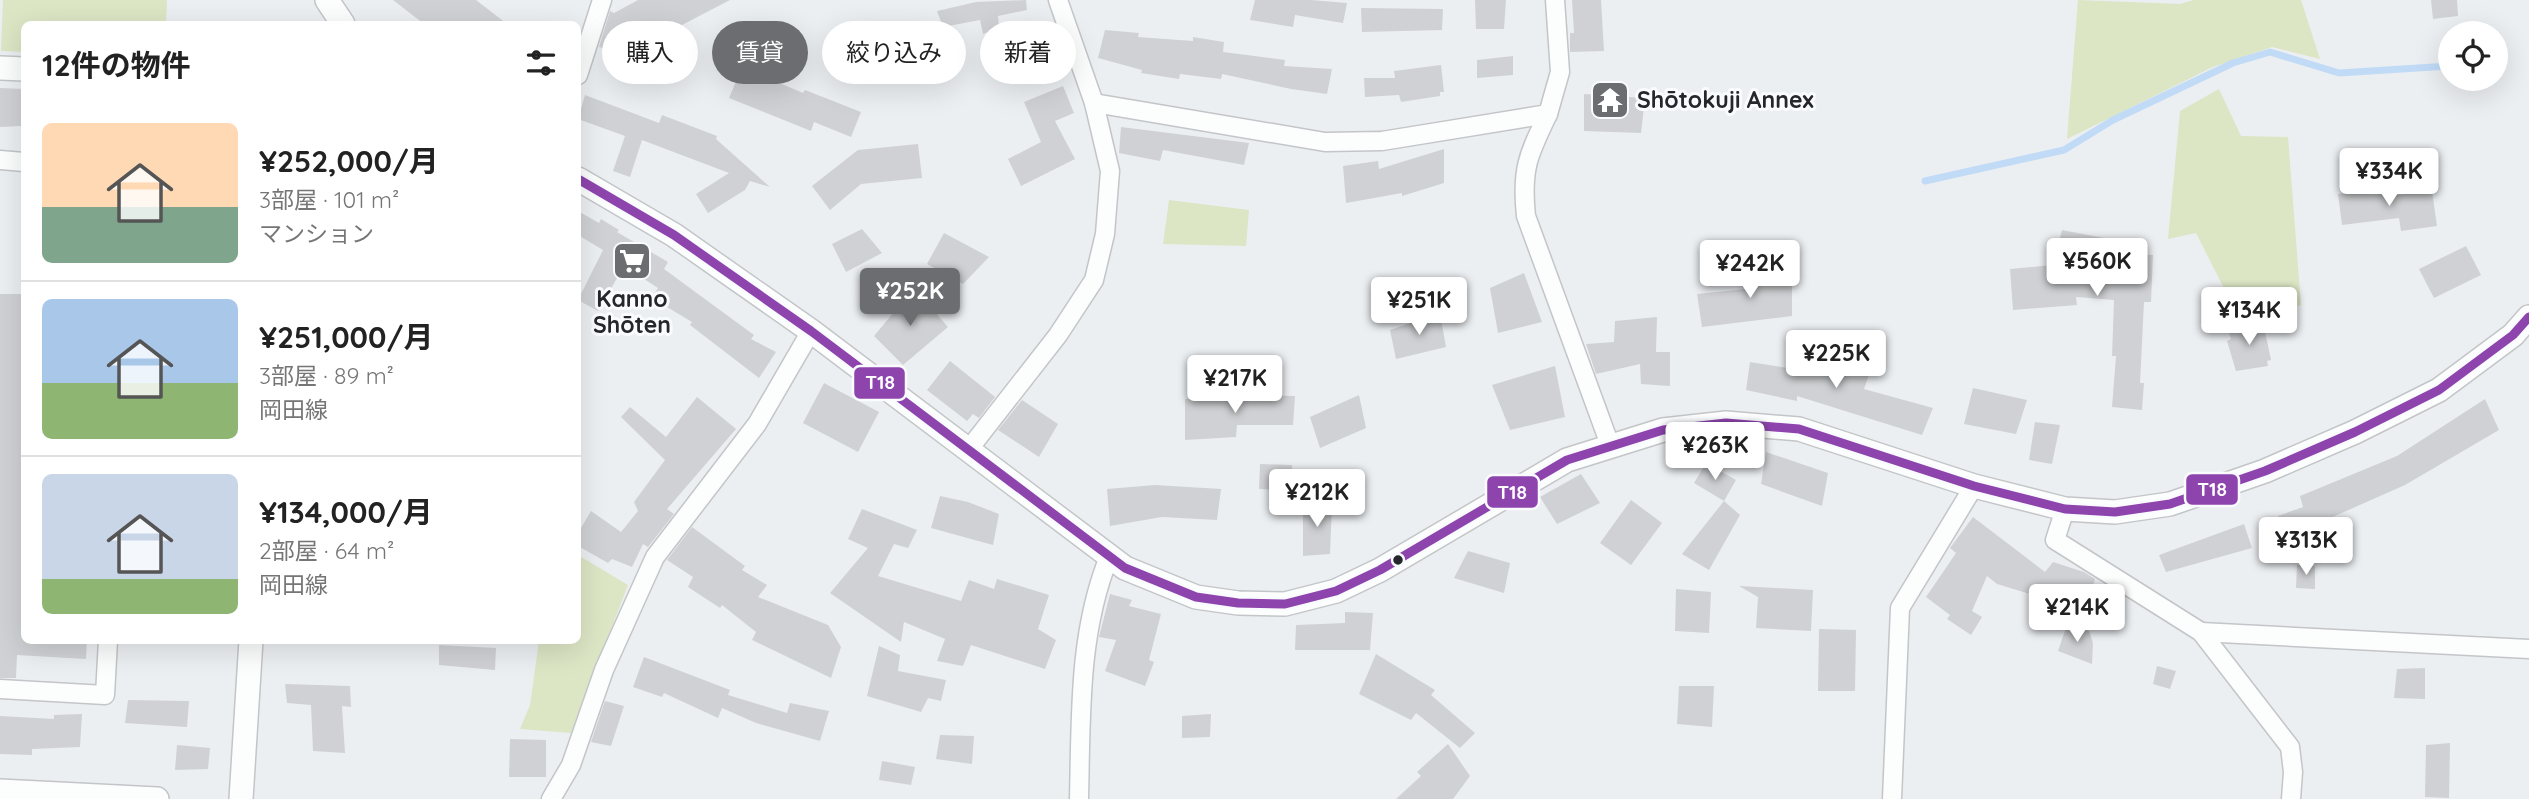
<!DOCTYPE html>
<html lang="ja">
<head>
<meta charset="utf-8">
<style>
	:root { --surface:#fff; --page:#f2f2f2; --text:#222; --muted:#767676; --line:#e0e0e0; --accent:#6b6d70 }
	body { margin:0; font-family:Quicksand,"Noto Sans JP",sans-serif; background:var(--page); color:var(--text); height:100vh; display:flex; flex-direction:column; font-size:26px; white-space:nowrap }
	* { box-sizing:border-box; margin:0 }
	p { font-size:23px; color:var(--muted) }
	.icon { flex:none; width:38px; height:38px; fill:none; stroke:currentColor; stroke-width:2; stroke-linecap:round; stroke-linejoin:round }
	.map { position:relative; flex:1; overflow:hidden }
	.details { position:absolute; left:21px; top:21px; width:560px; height:623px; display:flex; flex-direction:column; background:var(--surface); border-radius:10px; box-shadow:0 7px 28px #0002 }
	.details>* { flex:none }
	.hud { position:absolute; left:602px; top:21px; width:665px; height:63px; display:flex; gap:14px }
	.controls { position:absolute; left:2438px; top:21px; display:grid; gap:14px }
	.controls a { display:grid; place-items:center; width:70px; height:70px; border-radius:50%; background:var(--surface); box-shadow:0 7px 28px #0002; font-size:35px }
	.price { position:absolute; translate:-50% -60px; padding:0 16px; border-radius:7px; background:#fff; color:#222; font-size:23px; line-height:46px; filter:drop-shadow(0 2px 4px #0008) }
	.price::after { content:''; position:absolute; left:50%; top:42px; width:21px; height:16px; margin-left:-10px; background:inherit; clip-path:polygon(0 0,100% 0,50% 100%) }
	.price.selected { background:var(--accent); color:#fff }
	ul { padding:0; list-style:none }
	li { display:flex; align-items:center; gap:21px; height:175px; padding:0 21px }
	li+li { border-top:2px solid var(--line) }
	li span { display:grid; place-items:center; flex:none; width:196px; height:140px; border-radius:10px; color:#555 }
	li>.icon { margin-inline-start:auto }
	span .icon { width:84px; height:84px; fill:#fffc; stroke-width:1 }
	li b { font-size:30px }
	h2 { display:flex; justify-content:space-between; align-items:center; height:84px; padding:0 21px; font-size:30px }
	.pill { padding:0 24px; border-radius:32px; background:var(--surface); box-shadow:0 7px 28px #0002; font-size:24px; line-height:63px }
	.pill.selected { background:var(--accent); color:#fff }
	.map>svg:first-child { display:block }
	.green { fill:#dce5c4 }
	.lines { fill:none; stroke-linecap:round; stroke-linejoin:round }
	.stream { stroke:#c1dbf7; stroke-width:7 }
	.building { fill:#d0d1d4 }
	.minor-casing { stroke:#c3c5c8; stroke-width:21 }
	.tertiary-casing { stroke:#c3c5c8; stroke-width:26 }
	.minor { stroke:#fcfdfd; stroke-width:18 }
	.tertiary { stroke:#fcfdfd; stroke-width:23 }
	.bus-1-casing { stroke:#f9fbfe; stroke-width:14 }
	.bus-1 { stroke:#8e44ad; stroke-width:9 }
	.bus-dot { fill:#25272a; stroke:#f9fbfe; stroke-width:2.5 }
	.labels { text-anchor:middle; stroke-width:6; stroke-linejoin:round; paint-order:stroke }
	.poi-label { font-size:23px; font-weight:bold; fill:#25272a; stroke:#f9fbfe; text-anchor:start }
	.line-badge { stroke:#f9fbfe; stroke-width:2.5 }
	.badge-label { font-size:19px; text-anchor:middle; font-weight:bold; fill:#fff }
</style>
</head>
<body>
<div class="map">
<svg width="2529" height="799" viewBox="0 0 2529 799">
	<rect width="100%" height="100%" fill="#eceff2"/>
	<g class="green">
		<polygon points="3,0 167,0 166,24 24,24 24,52 1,51"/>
		<polygon points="2078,0 2180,4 2194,0 2301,0 2320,59 2272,47 2213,67 2067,139"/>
		<polygon points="2219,89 2241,136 2288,137 2301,305 2242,324 2196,233 2168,239 2180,111"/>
		<polygon points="1169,200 1249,210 1246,246 1163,244"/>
		<polygon points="578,555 628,585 571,733 520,729 530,705 539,641 578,640"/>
	</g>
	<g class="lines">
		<polyline class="stream" points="1925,181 2064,150 2113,120 2233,63 2270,52 2339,73 2449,66"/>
	</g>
	<g class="building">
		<polygon points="393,0 476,0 507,24 424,24"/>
		<polygon points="638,0 730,0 634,50 632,56 599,47 610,11 614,13"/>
		<polygon points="1026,0 1027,10 998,16 999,27 983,34 980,20 943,27 937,11 976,2"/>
		<polygon points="1255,0 1311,0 1347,3 1343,23 1295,15 1293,27 1250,20"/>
		<polygon points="1475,0 1506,0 1504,29 1476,29"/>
		<polygon points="1572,0 1601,0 1604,51 1570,52 1570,33 1574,33"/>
		<polygon points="2431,0 2457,0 2458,16 2433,19"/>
		<polygon points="1361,8 1443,9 1442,30 1362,32"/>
		<polygon points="1105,30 1139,33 1138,37 1193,41 1193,37 1224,42 1223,52 1285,60 1284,66 1332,69 1327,94 1291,89 1222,74 1221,79 1180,74 1179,79 1141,73 1142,70 1098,58"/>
		<polygon points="1513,56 1513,75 1477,78 1477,60"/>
		<polygon points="1441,65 1444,92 1440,92 1440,96 1401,102 1399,95 1365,97 1364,78 1395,78 1394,71"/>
		<polygon points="742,67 803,93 805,90 861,112 851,137 814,122 811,131 729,98"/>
		<polygon points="1063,86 1074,113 1055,121 1075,159 1021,186 1008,159 1041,142 1024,102"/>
		<polygon points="0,88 24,89 21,126 0,127"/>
		<polygon points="1584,94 1645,98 1641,133 1584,131"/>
		<polygon points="585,95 659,123 662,115 717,136 716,139 770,187 750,181 745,190 708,213 696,194 729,173 642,140 630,177 613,171 625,136 578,119"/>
		<polygon points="1121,127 1249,143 1244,165 1163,150 1160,161 1119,153"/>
		<polygon points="918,144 922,178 861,184 830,210 812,186 858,150"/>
		<polygon points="1444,149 1444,183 1402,196 1402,193 1346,203 1343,166 1378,161 1379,169"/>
		<polygon points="2387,188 2388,196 2432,191 2437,226 2401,231 2399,218 2342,225 2338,194"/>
		<polygon points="578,211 599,223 601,219 619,230 617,232 668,262 664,269 754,335 751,339 776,352 759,378 690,325 692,322 652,298 658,288 624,266 598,311 578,300 603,250 578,235"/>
		<polygon points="862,229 882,253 846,272 832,244"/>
		<polygon points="2062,230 2125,242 2123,253 2153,255 2151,302 2144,302 2140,383 2144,383 2142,410 2112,407 2116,356 2112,356 2114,300 2076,297 2077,305 2013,310 2010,269 2053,265"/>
		<polygon points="944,233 989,257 963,284 927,264"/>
		<polygon points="2466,246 2481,275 2434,298 2419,269"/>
		<polygon points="1776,267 1792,269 1792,316 1702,327 1697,294 1755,288 1759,268"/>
		<polygon points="1524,273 1542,322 1498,333 1490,288"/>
		<polygon points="914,288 948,327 903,365 874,336"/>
		<polygon points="0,294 24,294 24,640 87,640 86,659 17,655 16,678 0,678"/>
		<polygon points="1440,313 1446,347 1396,359 1390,330"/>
		<polygon points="1657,317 1656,352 1670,352 1670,386 1641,384 1640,364 1596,374 1586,344 1614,342 1615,321"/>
		<polygon points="2263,322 2271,360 2267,361 2268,366 2236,371 2227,341 2231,339 2228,330"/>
		<polygon points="1796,348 1809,350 1870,372 1864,389 1933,408 1922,435 1797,396 1797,401 1746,390 1750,362 1794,369"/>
		<polygon points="950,361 995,397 979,418 973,414 967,421 927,390"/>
		<polygon points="1555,366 1565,417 1510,430 1492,385"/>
		<polygon points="824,383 879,412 858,452 803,423"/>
		<polygon points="1973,388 2027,400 2016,434 1964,424"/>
		<polygon points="1253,395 1295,396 1293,425 1237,425 1236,437 1185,440 1185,399 1253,397"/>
		<polygon points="1359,395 1366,428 1320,448 1310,417"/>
		<polygon points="697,397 736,429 667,509 674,514 648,547 643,544 632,567 612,559 608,563 578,546 578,533 591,511 621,532 638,511 634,502 665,460 621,417 630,407 666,437"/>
		<polygon points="2485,399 2499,430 2405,485 2301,531 2283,535 2278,516 2303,507 2300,496 2397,456"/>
		<polygon points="1022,400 1058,424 1039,457 998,430"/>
		<polygon points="2035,422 2060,425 2052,464 2029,460"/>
		<polygon points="1766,452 1828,473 1822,506 1761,484"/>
		<polygon points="1706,463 1736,480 1724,501 1694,483"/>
		<polygon points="1260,464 1292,465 1292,490 1259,489"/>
		<polygon points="1581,474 1600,503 1557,524 1540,497"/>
		<polygon points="1155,485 1221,489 1217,520 1162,517 1110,526 1107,489"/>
		<polygon points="940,496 968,502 999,514 993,545 931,528"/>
		<polygon points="1631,500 1662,523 1631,565 1600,543"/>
		<polygon points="1724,501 1740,515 1709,570 1682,554"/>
		<polygon points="1303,504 1332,505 1330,554 1303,556"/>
		<polygon points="862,509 917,530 908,548 894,544 878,576 961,601 969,580 994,589 997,579 1049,595 1038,629 1056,640 1045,669 971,645 963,666 937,661 945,639 904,622 901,642 830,593 868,548 848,539"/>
		<polygon points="1973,517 2045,572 2053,562 2084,572 2095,579 2085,611 1997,584 1987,576 1972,611 1982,617 1971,635 1947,619 1950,615 1926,597 1956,553 1950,548"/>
		<polygon points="2244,524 2252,548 2166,572 2159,555"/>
		<polygon points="692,527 745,566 742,570 767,585 758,597 828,625 841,647 831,678 752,640 756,632 722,605 720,608 688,587 693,577 667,560"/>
		<polygon points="1468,551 1510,563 1504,593 1454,578"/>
		<polygon points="2297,565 2315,566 2315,589 2296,588"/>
		<polygon points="1739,586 1813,590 1811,631 1756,628 1758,597"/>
		<polygon points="1676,589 1711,592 1709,633 1675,631"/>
		<polygon points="1110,594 1132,600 1129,606 1161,614 1149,660 1154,662 1145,686 1105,671 1116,640 1099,637"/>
		<polygon points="1345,612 1373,613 1370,650 1295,650 1296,625 1345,623"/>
		<polygon points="2067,625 2089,631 2093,643 2092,664 2058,651"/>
		<polygon points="1819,629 1856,630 1855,691 1818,691"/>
		<polygon points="439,645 496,648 495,670 439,665"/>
		<polygon points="879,646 900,655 898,671 946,680 941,701 928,698 921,712 867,696"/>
		<polygon points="1376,654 1435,690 1431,695 1475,733 1460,748 1416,713 1411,720 1359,694"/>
		<polygon points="644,657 730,690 728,695 787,713 790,703 829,711 820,741 756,723 722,708 718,718 664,693 662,697 633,687"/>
		<polygon points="2157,666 2176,671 2170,689 2153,684"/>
		<polygon points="2425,668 2425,699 2394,698 2397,669"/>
		<polygon points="285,684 350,686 351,707 342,706 345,753 313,751 311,705 287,703"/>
		<polygon points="1679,686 1714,686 1712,727 1677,724"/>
		<polygon points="128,700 189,701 187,727 125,723"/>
		<polygon points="605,701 624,706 611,746 591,742"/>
		<polygon points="82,714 80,747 32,749 32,755 0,754 0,716 54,719 54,715"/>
		<polygon points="1211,714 1210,737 1182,738 1182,716"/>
		<polygon points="940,735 974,736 972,764 936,759"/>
		<polygon points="510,739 546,740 546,777 509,777"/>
		<polygon points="2450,743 2449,798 2425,797 2426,745"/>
		<polygon points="1448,744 1470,776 1453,799 1396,799 1421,776 1417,772"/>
		<polygon points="177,745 210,748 208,769 175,770"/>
		<polygon points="882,761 915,767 911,785 879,780"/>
	</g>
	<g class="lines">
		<defs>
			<g id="minor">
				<polyline points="578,75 602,0"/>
				<polyline points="1094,103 1325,142 1382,141 1548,114 1560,72 1555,0"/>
				<path d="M 1548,114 C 1528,155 1521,170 1526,216 L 1610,445"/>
				<polyline points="0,160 24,162"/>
				<polyline points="969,449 1058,335 1094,280 1105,234 1110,171 1094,103 1058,0"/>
				<polyline points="2065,509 2055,540 2201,632 2290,747 2293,772 2291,799"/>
				<polyline points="2201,632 2529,649"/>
				<polyline points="0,689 105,695 108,640"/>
				<polyline points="551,799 571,765 604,670 655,557 757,424 811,331"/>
				<path d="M 1079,799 C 1081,718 1078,633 1109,557"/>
				<polyline points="1892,799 1900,608 1974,486"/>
			</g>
			<g id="tertiary">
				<polyline points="327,0 343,24"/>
				<polyline points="0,68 24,69"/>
				<polyline points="578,179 674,235 811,331 1125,568 1196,597 1238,603 1285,604 1336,591 1380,570 1567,460 1663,430 1726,423 1799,429 1974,486 2065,509 2115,512 2170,504 2265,471 2355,432 2439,390 2513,335 2529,317"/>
				<polyline points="0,791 157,799"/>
				<polyline points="241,799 251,640"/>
			</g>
		</defs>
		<use href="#minor" class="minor-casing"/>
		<use href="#tertiary" class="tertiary-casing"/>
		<use href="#minor" class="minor"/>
		<use href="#tertiary" class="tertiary"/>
		<defs>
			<polyline id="bus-1" points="578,179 674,235 811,331 1125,568 1196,597 1238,603 1285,604 1336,591 1380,570 1567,460 1663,430 1726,423 1799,429 1974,486 2065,509 2115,512 2170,504 2265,471 2355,432 2439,390 2513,335 2529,317"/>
		</defs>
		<use href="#bus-1" class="bus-1-casing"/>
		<use href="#bus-1" class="bus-1"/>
	</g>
	<defs>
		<symbol id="temple-square" viewBox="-11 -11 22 22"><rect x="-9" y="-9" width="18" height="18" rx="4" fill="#6b6d70" stroke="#f9fbfe"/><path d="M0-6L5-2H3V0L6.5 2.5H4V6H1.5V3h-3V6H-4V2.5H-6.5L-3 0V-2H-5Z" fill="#fff"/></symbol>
		<symbol id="supermarket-square" viewBox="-11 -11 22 22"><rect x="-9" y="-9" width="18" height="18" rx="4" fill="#6b6d70" stroke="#f9fbfe"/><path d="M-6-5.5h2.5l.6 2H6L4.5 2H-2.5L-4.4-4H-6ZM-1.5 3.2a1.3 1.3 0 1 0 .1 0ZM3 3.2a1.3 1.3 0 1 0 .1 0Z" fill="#fff"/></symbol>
	</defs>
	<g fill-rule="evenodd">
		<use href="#temple-square" x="1588" y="78" width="44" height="44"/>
		<use href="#supermarket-square" x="610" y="239" width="44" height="44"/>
	</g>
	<circle class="bus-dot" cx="1398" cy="560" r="6"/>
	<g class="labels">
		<g class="poi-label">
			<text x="1637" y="108">Shōtokuji Annex</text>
			<text x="632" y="307" text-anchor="middle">Kanno<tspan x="632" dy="26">Shōten</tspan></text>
		</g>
	</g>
	<g class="line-badge">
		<rect x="853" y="366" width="53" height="34" rx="7" fill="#8e44ad"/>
		<rect x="2185" y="473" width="54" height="33" rx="7" fill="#8e44ad"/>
		<rect x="1486" y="475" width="53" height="34" rx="7" fill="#8e44ad"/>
	</g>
	<g class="badge-label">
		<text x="880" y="389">T18</text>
		<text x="2212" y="496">T18</text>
		<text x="1512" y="499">T18</text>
	</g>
</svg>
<div class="controls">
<a><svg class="icon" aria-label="locate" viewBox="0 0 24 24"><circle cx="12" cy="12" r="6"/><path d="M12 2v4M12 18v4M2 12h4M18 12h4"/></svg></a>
</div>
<b class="price" style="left:2389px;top:208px">¥334K</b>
<b class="price" style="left:2097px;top:298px">¥560K</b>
<b class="price" style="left:1750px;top:300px">¥242K</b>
<b class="price selected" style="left:910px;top:328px">¥252K</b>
<b class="price" style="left:1419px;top:337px">¥251K</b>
<b class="price" style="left:2249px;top:347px">¥134K</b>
<b class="price" style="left:1836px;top:390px">¥225K</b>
<b class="price" style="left:1235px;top:415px">¥217K</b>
<b class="price" style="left:1715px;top:482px">¥263K</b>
<b class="price" style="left:1317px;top:529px">¥212K</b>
<b class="price" style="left:2306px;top:577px">¥313K</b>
<b class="price" style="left:2077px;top:644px">¥214K</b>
<div class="hud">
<a class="pill">購入</a>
<a class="pill selected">賃貸</a>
<a class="pill">絞り込み</a>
<a class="pill">新着</a>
</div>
<section class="details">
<h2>12件の物件<svg class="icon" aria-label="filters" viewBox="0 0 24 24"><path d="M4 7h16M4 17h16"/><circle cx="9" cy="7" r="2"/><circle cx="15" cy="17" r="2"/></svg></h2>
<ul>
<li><span style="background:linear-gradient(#ffd9b3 60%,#7fa58c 0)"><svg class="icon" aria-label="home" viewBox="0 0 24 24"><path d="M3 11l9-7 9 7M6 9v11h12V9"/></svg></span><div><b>¥252,000/月</b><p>3部屋 · 101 m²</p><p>マンション</p></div></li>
<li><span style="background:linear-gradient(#a9c7e8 60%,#8fb573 0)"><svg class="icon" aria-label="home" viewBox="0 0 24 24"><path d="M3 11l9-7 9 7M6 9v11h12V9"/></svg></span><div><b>¥251,000/月</b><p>3部屋 · 89 m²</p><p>岡田線</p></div></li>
<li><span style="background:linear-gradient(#c9d6e8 75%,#8fb573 0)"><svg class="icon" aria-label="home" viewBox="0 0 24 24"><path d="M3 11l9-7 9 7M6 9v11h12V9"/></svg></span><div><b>¥134,000/月</b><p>2部屋 · 64 m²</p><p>岡田線</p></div></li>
</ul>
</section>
</div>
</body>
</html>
